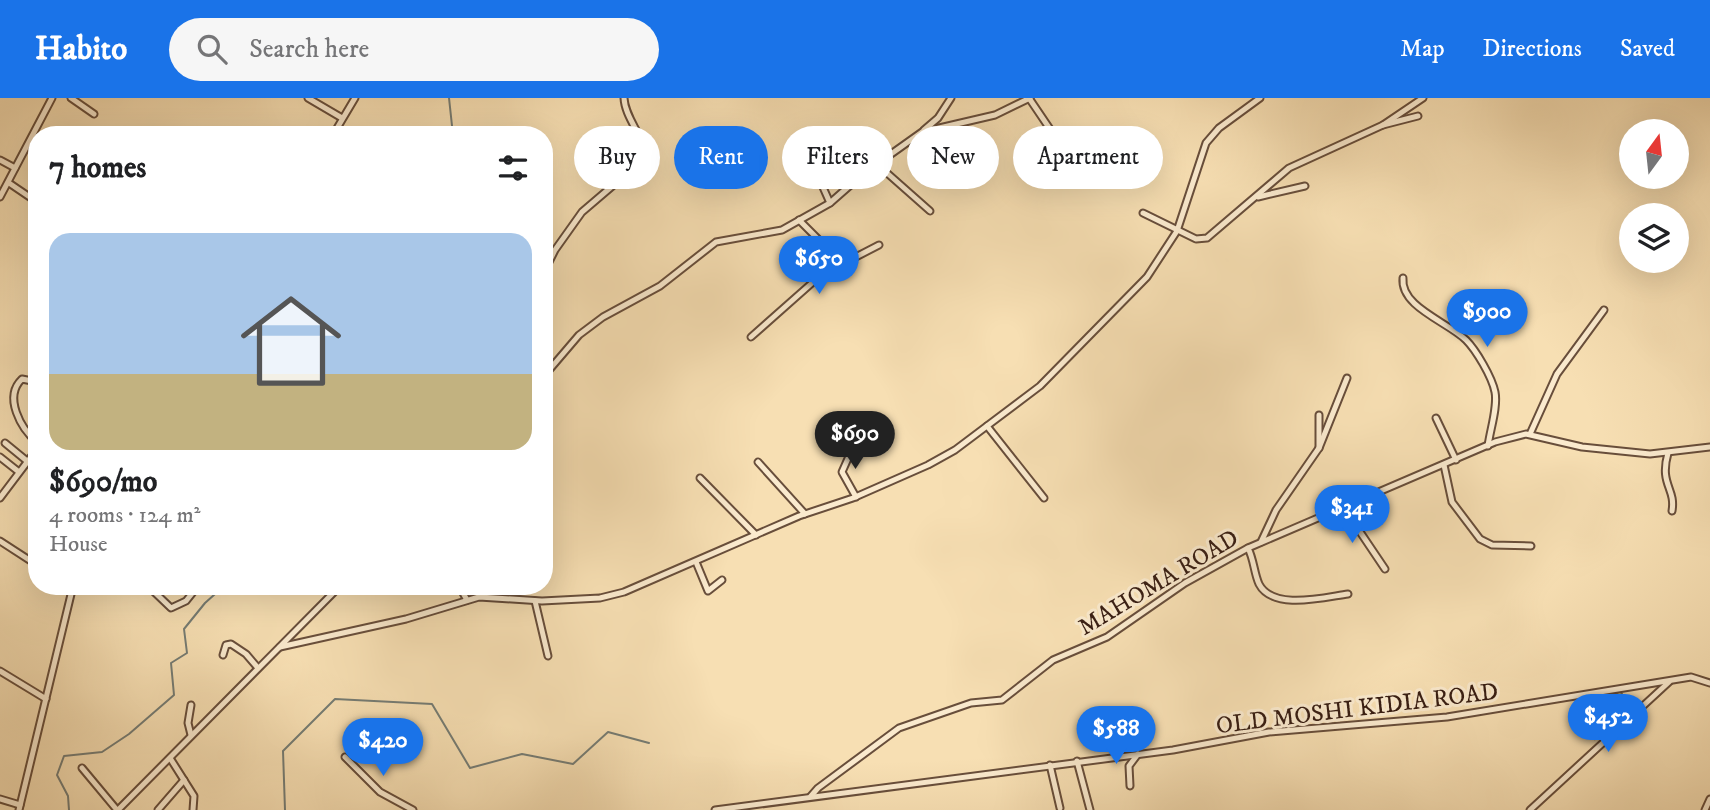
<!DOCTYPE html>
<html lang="en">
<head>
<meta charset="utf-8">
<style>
	:root { --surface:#fff; --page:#f6f6f6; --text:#202124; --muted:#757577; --accent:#1a73e8 }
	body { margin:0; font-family:"IM FELL DW Pica",serif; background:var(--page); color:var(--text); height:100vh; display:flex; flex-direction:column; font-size:26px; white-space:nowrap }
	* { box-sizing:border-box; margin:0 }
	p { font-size:23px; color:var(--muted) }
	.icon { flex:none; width:38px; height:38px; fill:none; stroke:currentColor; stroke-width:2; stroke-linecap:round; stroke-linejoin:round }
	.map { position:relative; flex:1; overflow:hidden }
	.drawer { position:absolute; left:28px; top:28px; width:525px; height:469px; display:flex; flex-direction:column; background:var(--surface); border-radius:28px; box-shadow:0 7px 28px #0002 }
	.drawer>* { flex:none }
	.hud { position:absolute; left:574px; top:28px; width:665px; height:63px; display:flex; gap:14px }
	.needle { width:46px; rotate:15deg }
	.fabs { position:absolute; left:1619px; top:21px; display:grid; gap:14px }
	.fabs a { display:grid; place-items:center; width:70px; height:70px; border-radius:50%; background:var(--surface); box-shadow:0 7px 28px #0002; font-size:35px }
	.price { position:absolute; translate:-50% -60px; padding:0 16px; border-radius:24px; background:var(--accent); color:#fff; font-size:23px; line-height:46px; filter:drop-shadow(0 2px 4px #0008) }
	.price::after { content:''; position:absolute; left:50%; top:42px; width:21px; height:16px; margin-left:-10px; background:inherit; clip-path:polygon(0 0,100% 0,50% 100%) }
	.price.active { background:#222; color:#fff }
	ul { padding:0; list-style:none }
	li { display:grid; align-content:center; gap:14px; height:371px; padding:0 21px }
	li span { display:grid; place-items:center; height:217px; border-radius:21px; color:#555 }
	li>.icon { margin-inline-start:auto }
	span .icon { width:126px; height:126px; fill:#fffc; stroke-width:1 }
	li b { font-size:30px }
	h2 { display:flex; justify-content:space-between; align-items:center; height:84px; padding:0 21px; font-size:30px }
	.pill { padding:0 24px; border-radius:32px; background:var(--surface); box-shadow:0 7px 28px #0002; font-size:24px; line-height:63px }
	.pill.active { background:var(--accent); color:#fff }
	header { display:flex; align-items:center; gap:42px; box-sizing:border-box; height:98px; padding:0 35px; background:var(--accent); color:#fff }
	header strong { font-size:33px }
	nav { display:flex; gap:38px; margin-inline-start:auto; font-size:24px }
	.search { width:490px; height:63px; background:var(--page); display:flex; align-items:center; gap:18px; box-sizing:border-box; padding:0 24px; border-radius:38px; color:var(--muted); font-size:26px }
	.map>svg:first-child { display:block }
	.green { fill:#c2c089; stroke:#7d6f4e; stroke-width:2 }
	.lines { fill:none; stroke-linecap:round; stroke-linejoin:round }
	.stream { stroke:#757c74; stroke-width:2 }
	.minor-casing { stroke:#684e3b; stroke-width:9 }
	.minor { stroke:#faeace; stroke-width:5 }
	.labels { text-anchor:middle; stroke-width:6; stroke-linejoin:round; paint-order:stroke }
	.street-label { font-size:24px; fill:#381e13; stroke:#faeace }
</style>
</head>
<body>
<header>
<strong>Habito</strong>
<div class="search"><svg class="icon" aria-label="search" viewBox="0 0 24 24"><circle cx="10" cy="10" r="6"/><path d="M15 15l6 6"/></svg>Search here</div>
<nav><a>Map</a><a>Directions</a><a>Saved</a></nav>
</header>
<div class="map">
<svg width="1710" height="712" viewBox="0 0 1710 712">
	<rect width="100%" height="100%" fill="#f7dfb3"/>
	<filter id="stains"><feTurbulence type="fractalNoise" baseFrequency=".00286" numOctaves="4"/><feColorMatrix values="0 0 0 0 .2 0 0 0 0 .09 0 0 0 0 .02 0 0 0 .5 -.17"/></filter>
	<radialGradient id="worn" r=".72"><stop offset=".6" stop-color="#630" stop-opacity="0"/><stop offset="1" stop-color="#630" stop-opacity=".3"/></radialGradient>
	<polygon class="green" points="1620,593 1634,614 1595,641 1581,621"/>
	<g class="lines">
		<g class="stream">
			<polyline points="449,0 453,37"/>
			<polyline points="69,712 68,698 57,677 64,658 102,654 129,636 174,597 171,565 187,555 184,531 205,505 224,488"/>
			<polyline points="285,712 283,653 335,601 432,606 470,670 522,656 573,666 608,634 649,645"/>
		</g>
		<defs>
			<g id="minor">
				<polyline points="71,0 94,16"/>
				<polyline points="308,0 342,20"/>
				<polyline points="1029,0 1056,40"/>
				<polyline points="1383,27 1418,18"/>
				<polyline points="924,32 938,20 951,0"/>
				<polyline points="333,37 355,0"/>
				<polyline points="854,44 875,69"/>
				<polyline points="806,51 830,105"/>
				<polyline points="0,62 15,70"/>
				<polyline points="878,67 930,113"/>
				<polyline points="9,85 37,104"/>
				<polyline points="0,99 52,0"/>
				<polyline points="1258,99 1305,88"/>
				<polyline points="1143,115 1196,141 1207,140 1289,70 1383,27 1423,0"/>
				<polyline points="799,122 822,145 837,168"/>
				<path d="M 544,174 L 555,152 L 582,114 L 644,61 C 648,42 625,22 624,0"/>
				<path d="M 1403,180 C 1400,209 1448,224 1466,242 C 1476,252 1492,279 1495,294 C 1498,309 1490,332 1488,348"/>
				<polyline points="751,239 821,177 879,147"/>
				<polyline points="544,278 579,237 603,219 660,188 716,144 782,132 830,105 863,76 922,34 995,17 1030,0"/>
				<path d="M 37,284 L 22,281 C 3,299 21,331 37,344"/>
				<polyline points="1436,320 1456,362"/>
				<polyline points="987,328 1044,400"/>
				<polyline points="1530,336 1557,276 1604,212"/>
				<polyline points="5,345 27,363"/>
				<polyline points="854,347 842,374 856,399"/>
				<polyline points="1319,350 1319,317"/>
				<path d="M 1668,355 C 1659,387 1676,390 1672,413"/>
				<polyline points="0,359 19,374"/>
				<polyline points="758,364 805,416"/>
				<polyline points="1444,367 1452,404 1480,441 1492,447 1531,448"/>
				<polyline points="700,380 756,437"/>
				<polyline points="0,400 37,351"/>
				<polyline points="1344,410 1385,471"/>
				<polyline points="0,443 37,467"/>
				<polyline points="1261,444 1276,412 1319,350 1347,280"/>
				<path d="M 1248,450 C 1254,462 1254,475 1259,486 C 1273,513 1325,499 1348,496"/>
				<polyline points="696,464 708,493 722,482"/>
				<polyline points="148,488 171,510 186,503 198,488"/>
				<polyline points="459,488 467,502"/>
				<polyline points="535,503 548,558"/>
				<polyline points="280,549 406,521 479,499 542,503 600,500 624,494 799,418 853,400 928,367 955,352 1040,288 1147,179 1177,133 1206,45 1219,30 1260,0"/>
				<polyline points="223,557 226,547 231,546 246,556 258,570"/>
				<polyline points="0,573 46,601"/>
				<polyline points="191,637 188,625 191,607"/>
				<polyline points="345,659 380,694 413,712"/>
				<polyline points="170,660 194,698 193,712"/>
				<polyline points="1077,663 1090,712"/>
				<polyline points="1050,667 1060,710"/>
				<polyline points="82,670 117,712"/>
				<polyline points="1130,688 1129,668 1138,656"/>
				<polyline points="811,698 818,690 899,630 971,605 1002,602 1053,562 1107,539 1185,485 1248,450 1495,344 1526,336 1582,349 1650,356 1710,349"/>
				<polyline points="0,701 20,707"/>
				<polyline points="19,712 73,488"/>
				<polyline points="118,712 340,488"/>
				<polyline points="158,712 184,682"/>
				<polyline points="715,712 1173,652 1269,634 1447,619 1691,579 1710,585"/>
				<polyline points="1530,712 1669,584"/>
				<polyline points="1705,712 1710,701"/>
			</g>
		</defs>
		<use href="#minor" class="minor-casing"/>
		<use href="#minor" class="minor"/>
	</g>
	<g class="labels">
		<g class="street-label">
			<text transform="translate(1158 484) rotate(-31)" y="8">MAHOMA ROAD</text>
			<text transform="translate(1357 610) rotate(-7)" y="8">OLD MOSHI KIDIA ROAD</text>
		</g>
	</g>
	<rect width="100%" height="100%" filter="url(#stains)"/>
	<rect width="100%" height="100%" fill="url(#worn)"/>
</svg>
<div class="fabs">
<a><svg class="needle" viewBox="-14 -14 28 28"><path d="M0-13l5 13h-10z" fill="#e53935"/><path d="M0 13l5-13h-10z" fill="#757577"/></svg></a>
<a><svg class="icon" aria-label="layers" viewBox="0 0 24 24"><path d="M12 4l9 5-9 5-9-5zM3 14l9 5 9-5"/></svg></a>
</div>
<b class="price" style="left:819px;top:198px">$650</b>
<b class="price" style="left:1487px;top:251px">$900</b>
<b class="price active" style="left:855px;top:373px">$690</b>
<b class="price" style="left:1352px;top:447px">$341</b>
<b class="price" style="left:1608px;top:656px">$452</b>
<b class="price" style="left:1116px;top:668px">$588</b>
<b class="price" style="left:383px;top:680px">$420</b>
<div class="hud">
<a class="pill">Buy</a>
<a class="pill active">Rent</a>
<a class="pill">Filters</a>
<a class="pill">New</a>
<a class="pill">Apartment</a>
</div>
<section class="drawer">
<h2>7 homes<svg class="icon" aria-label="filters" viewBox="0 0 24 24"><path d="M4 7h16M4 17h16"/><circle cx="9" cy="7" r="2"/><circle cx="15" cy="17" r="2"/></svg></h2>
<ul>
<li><span style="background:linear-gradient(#a9c7e8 65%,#c2b280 0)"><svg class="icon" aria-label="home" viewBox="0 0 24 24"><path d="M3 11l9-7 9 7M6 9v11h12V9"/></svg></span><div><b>$690/mo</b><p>4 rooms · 124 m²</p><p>House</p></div></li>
</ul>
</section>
</div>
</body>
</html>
